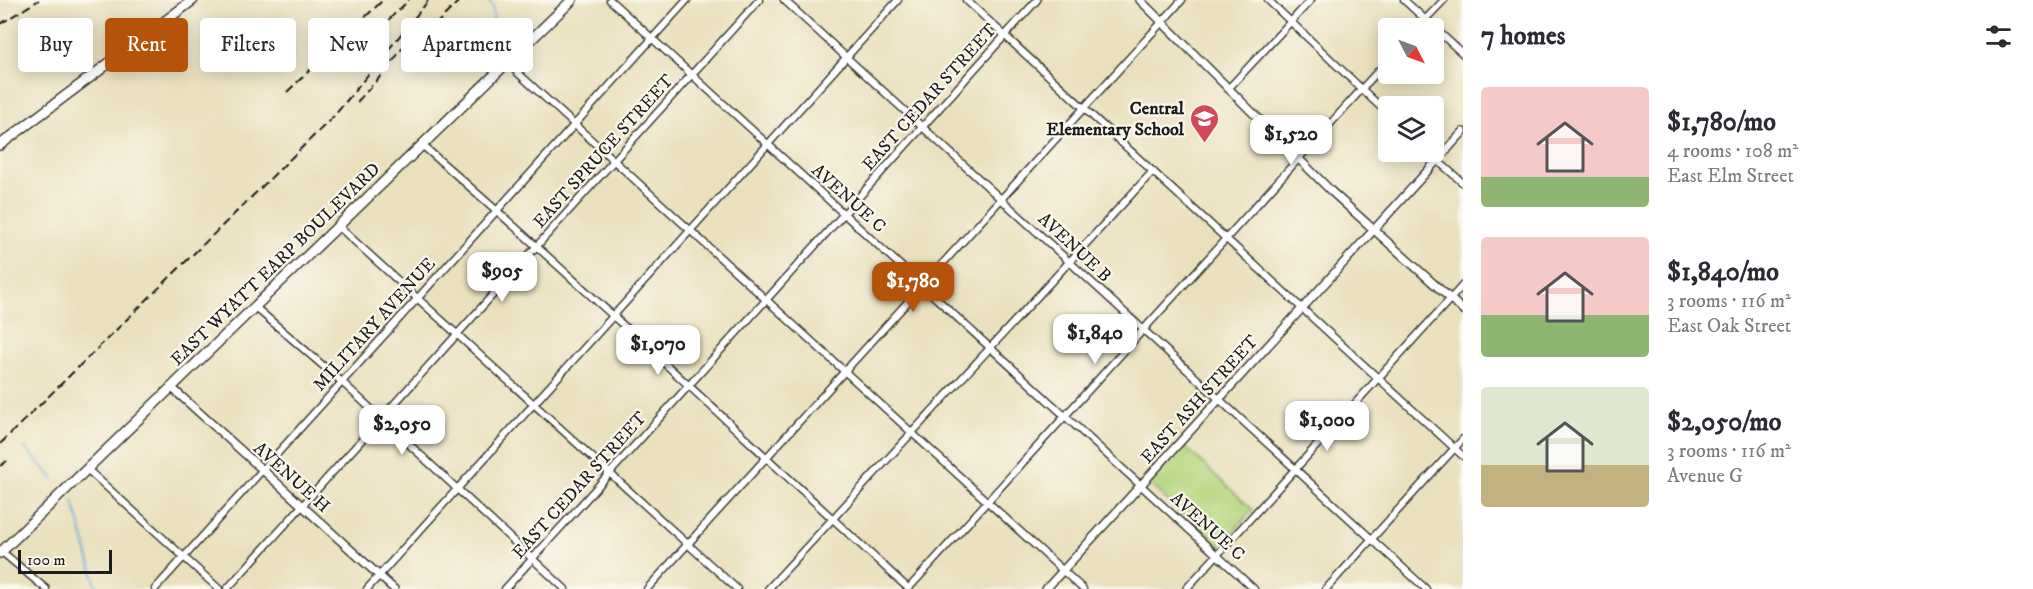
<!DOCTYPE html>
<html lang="en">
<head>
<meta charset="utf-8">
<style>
	:root { --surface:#fff; --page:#f2f2f3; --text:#2b2b33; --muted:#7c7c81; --accent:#b45309 }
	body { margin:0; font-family:"IM FELL DW Pica",serif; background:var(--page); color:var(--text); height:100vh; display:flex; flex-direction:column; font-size:22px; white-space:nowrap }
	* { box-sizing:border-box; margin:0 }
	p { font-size:20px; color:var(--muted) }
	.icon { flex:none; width:33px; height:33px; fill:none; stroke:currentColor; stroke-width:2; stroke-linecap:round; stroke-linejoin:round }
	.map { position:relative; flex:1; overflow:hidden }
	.details { display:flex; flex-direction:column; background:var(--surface); width:570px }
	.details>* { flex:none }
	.guide { position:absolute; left:18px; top:18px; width:570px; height:54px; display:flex; gap:12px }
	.needle { width:39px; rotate:132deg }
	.buttons { position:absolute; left:1378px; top:18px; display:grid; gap:12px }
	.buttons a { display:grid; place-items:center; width:66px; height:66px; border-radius:6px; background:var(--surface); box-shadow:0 3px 15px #0003; font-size:30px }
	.scale { position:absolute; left:18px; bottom:15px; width:94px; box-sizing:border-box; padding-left:6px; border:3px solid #1c1c1c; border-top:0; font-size:16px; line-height:21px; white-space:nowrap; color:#1c1c1c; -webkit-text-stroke:4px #fbf7ec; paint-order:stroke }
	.price { position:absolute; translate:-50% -51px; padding:0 14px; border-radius:12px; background:#fff; color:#222; font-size:20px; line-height:39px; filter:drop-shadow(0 2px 3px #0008) }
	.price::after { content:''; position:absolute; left:50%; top:36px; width:18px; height:14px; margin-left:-9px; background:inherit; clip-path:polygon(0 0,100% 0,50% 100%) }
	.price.selected { background:var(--accent); color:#fff }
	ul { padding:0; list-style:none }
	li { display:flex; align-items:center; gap:18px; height:150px; padding:0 18px }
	li span { display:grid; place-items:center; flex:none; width:168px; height:120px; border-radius:6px; color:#555 }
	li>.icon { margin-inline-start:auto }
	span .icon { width:72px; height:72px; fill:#fffc; stroke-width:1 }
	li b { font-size:26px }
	h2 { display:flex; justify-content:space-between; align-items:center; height:72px; padding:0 18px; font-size:26px }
	.tag { padding:0 21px; border-radius:6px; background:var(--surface); box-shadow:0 3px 15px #0003; font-size:21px; line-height:54px }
	.tag.selected { background:var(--accent); color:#fff }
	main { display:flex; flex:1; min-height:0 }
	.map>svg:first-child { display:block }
	.green { fill:#b4d57d; stroke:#68784c; stroke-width:1.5 }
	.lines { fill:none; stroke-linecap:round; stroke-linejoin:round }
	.stream { stroke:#61a7d7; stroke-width:2 }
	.minor-casing { stroke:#3b3934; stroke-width:9 }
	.tertiary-casing { stroke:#3b3934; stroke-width:10 }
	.primary-casing { stroke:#3b3934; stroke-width:12 }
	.minor { stroke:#fff; stroke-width:6 }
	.tertiary { stroke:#fff; stroke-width:7 }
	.primary { stroke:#fff; stroke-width:9 }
	.rail { stroke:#1c1c1c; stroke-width:2; stroke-dasharray:9 4.5; stroke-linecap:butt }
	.labels { text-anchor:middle; stroke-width:4.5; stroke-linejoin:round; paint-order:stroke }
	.street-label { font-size:18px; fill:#1c1c1c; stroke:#fbf7ec }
	.poi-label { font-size:18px; font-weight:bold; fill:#1c1c1c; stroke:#fbf7ec; text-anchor:end }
</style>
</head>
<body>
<main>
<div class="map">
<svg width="1463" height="589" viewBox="0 0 1463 589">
	<rect width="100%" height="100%" fill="#fbf7ec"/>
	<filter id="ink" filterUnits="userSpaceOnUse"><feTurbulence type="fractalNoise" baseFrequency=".0167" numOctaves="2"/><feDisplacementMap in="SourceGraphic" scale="12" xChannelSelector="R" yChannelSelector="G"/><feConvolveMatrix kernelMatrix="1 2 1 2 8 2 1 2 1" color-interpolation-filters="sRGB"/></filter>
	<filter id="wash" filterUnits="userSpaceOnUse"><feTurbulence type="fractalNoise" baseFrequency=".008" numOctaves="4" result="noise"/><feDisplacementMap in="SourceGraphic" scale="24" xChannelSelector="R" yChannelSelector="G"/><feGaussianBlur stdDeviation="1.35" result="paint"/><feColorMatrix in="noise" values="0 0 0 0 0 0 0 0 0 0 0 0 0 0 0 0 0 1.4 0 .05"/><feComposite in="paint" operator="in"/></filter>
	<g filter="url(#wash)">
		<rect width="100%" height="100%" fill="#eae0be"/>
		<polygon class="green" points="1183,445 1253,510 1219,547 1148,483"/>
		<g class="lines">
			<g class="stream">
				<polyline points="488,0 493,8 495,43"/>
				<polyline points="25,448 54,479"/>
				<polyline points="73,500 97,589"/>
			</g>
		</g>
	</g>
	<g filter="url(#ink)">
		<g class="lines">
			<defs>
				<g id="minor">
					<polyline points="610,0 1254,589"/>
					<polyline points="784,0 1426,589"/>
					<polyline points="966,0 1463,456"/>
					<polyline points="1268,0 1389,115"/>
					<polyline points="1404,0 1463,54"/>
					<polyline points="1417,28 1444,0"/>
					<polyline points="507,63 1083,589"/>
					<polyline points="1228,89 1311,0"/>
					<path d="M 422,145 C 588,289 747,441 909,589"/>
					<polyline points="1428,152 1463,183"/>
					<polyline points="338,226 737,589"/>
					<polyline points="255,307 342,382 565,589"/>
					<polyline points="87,469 219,589"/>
					<polyline points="1,551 46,589"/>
					<polyline points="155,589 687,0"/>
					<polyline points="227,589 759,0"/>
					<polyline points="367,589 898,0"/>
					<polyline points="505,589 1037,0"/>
					<polyline points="647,589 1182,0"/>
					<polyline points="768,589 1153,171"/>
					<polyline points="908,589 1389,59"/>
					<polyline points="1186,589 1463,285"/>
					<polyline points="1326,589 1463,439"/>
				</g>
				<g id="tertiary">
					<polyline points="1140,0 1332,192 1463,310"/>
					<polyline points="171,387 394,589"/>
					<polyline points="1046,589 1463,132"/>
				</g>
				<g id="primary">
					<polyline points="0,145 193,0"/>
					<polyline points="0,553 572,0"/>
				</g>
			</defs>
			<use href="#minor" class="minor-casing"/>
			<use href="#tertiary" class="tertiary-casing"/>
			<use href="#primary" class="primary-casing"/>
			<use href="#minor" class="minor"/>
			<use href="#tertiary" class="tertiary"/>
			<use href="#primary" class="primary"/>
			<g class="rail">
				<polyline points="0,24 39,0"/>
				<polyline points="379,29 409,0"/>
				<polyline points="406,54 460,0"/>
				<polyline points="287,92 383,0"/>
				<polyline points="357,102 388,68 414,32"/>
				<polyline points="0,444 335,115 429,0"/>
				<polyline points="0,466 7,461"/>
			</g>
		</g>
	</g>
	<defs>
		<symbol id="school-pin" viewBox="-11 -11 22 30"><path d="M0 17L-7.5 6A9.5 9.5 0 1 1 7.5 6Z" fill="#d1495b" stroke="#fbf7ec"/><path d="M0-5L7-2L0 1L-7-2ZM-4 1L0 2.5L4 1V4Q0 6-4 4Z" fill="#fff"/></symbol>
	</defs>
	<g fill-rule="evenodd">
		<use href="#school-pin" x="1188" y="102" width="33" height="45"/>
	</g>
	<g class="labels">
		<g class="street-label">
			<text transform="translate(929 97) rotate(-48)" y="6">EAST CEDAR STREET</text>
			<text transform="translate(603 151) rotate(-48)" y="6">EAST SPRUCE STREET</text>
			<text transform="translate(849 198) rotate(42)" y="6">AVENUE C</text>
			<text transform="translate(1075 247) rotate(43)" y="6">AVENUE B</text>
			<text transform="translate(275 264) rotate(-44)" y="6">EAST WYATT EARP BOULEVARD</text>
			<text transform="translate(374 324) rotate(-48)" y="6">MILITARY AVENUE</text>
			<text transform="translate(1199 399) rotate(-48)" y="6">EAST ASH STREET</text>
			<text transform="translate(292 477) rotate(42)" y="6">AVENUE H</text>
			<text transform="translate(579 485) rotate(-48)" y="6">EAST CEDAR STREET</text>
			<text transform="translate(1208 526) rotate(42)" y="6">AVENUE C</text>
		</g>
		<g class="poi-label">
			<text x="1184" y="114">Central<tspan x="1184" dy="21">Elementary School</tspan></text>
		</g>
	</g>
</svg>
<div class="buttons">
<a><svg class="needle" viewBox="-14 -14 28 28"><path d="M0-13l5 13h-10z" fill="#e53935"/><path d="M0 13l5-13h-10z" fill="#7c7c81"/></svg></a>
<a><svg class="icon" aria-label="layers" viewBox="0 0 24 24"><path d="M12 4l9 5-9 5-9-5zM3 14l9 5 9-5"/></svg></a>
</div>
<div class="scale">100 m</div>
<b class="price" style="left:1291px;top:166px">$1,520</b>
<b class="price" style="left:502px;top:303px">$905</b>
<b class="price selected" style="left:913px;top:313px">$1,780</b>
<b class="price" style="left:1095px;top:365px">$1,840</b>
<b class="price" style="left:658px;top:376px">$1,070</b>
<b class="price" style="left:1327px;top:452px">$1,000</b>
<b class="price" style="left:402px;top:456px">$2,050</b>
<div class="guide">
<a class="tag">Buy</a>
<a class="tag selected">Rent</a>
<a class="tag">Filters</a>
<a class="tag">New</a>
<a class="tag">Apartment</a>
</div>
</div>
<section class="details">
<h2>7 homes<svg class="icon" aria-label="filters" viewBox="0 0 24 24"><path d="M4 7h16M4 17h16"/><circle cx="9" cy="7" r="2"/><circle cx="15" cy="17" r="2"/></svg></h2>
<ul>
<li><span style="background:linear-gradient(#f6c9c9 75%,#8fb573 0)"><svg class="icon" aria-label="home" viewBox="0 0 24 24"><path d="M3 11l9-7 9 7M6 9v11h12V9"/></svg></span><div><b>$1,780/mo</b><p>4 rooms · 108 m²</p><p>East Elm Street</p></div></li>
<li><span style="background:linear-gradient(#f6c9c9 65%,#8fb573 0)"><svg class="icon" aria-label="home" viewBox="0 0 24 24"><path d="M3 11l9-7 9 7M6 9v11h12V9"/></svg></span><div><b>$1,840/mo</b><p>3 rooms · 116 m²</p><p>East Oak Street</p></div></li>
<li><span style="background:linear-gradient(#dfe7d0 65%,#c2b280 0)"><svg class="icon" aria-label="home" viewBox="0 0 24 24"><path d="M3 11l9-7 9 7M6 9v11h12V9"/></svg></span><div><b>$2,050/mo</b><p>3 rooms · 116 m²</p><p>Avenue G</p></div></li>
</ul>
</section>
</main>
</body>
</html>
